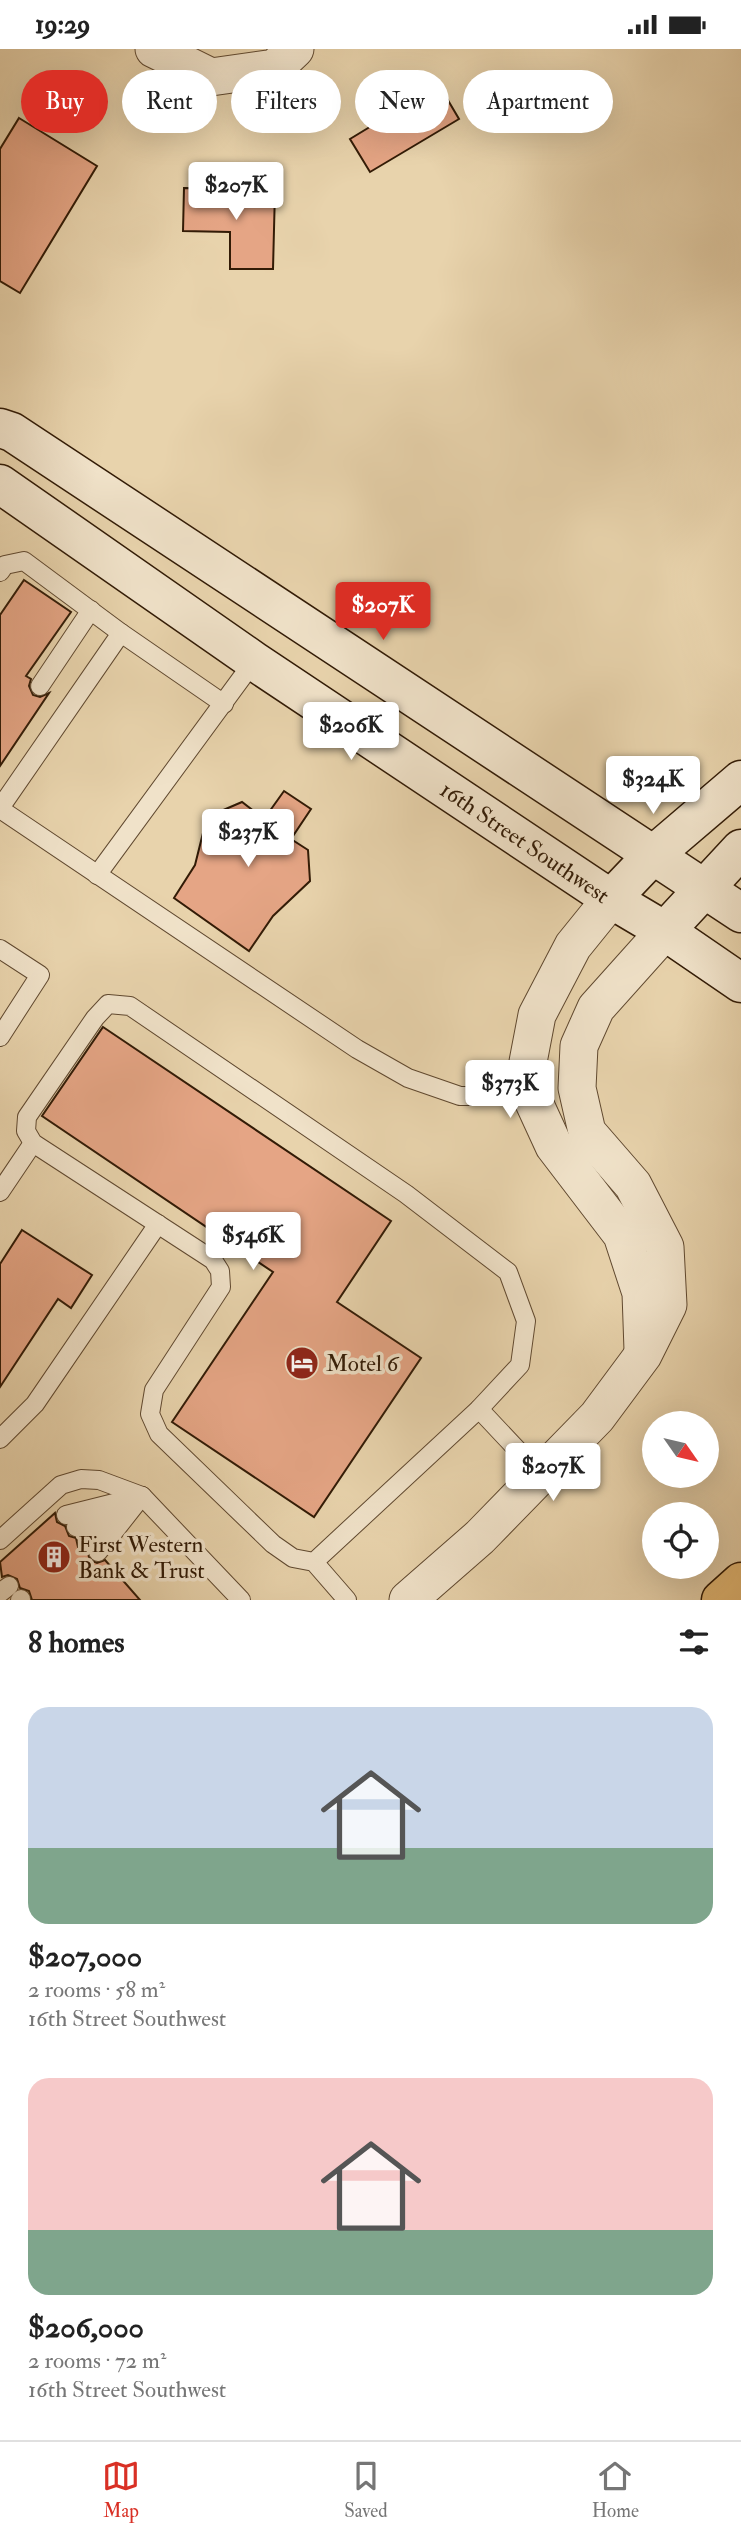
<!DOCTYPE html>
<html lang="en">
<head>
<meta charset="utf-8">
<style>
	:root { --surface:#fff; --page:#f2f2f2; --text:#222; --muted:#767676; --line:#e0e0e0; --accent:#d93025 }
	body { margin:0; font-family:"IM FELL Double Pica",serif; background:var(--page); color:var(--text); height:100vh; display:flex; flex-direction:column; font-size:26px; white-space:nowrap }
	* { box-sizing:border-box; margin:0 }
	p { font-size:23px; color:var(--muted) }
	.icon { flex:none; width:38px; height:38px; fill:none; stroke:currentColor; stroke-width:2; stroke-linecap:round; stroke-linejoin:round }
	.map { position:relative; height:1551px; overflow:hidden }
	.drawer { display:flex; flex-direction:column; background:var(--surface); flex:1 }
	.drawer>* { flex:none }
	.banner { position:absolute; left:21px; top:21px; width:700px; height:63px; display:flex; gap:14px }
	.needle { width:46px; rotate:124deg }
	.fabs { position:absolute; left:642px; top:1362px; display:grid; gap:14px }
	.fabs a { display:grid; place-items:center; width:77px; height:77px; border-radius:50%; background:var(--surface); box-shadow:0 7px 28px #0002; font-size:35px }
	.price { position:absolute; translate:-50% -60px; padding:0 16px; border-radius:7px; background:#fff; color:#222; font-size:23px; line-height:46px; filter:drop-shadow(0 2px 4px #0008) }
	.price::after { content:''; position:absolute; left:50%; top:42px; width:21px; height:16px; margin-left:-10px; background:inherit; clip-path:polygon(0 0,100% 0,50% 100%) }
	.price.active { background:var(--accent); color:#fff }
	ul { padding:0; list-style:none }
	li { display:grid; align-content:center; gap:14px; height:371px; padding:0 28px }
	li span { display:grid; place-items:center; height:217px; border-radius:21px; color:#555 }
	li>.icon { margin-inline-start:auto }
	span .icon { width:126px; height:126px; fill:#fffc; stroke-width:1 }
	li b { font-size:30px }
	h2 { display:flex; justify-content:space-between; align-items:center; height:84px; padding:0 28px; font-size:30px }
	.pill { padding:0 24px; border-radius:32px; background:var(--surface); box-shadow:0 7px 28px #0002; font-size:24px; line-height:63px }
	.pill.active { background:var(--accent); color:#fff }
	.status { display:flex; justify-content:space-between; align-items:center; height:49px; padding:0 35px; background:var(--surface); direction:ltr }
	.status svg { height:19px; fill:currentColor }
	.tab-bar { display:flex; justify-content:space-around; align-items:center; height:98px; border-top:2px solid var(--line); background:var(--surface); font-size:19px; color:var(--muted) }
	.tab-bar a { display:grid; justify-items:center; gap:4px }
	.tab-bar .active { color:var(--accent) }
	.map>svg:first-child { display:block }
	.building { fill:#e5a585; stroke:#321b06; stroke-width:2 }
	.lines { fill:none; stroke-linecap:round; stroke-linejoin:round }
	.service-casing { stroke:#604930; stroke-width:20 }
	.minor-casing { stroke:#604930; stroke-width:39 }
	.secondary-casing { stroke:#321b06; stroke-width:41 }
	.motorway-casing { stroke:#321b06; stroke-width:41 }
	.service { stroke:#f0e2c9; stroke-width:18 }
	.minor { stroke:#f0e2c9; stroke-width:37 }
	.secondary { stroke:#f0e2c9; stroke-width:38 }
	.motorway { stroke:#e4ba76; stroke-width:38 }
	.labels { text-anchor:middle; stroke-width:7; stroke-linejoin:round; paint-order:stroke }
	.street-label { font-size:23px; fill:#321b06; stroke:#f0e2c9 }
	.poi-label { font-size:23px; fill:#321b06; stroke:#f0e2c9; text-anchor:start }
</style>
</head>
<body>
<div class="status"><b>19:29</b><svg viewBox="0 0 49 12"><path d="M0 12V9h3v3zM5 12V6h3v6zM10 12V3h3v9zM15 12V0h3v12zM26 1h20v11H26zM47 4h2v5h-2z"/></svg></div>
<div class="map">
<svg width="741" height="1551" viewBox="0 0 741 1551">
	<rect width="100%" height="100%" fill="#e8d3ac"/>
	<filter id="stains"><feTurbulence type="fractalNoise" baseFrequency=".00286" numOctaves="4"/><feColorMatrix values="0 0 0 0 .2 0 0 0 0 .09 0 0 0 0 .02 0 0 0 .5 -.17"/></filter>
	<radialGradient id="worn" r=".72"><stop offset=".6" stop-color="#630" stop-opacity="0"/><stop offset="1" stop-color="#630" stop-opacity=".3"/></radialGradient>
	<g class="building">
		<polygon points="439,36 459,70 370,123 350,90"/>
		<polygon points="19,69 97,117 20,244 0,232 0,100"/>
		<polygon points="184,139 275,141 273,220 230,220 230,183 183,182"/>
		<polygon points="24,531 71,563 26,627 31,630 29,637 33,646 40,648 49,644 0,717 0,566"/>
		<polygon points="284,742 311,760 291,790 308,801 310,832 273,867 249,902 174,849 195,816 207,768 242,753 264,770"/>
		<polygon points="103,978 391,1172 337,1253 421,1309 314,1468 172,1373 273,1223 42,1067"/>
		<polygon points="22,1181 92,1226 71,1259 58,1250 0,1338 0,1215"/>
		<polygon points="55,1464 57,1473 65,1477 69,1487 76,1489 78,1498 87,1502 90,1511 97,1514 105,1511 140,1551 32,1551 29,1542 20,1539 17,1530 8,1526 2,1528 0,1513"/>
	</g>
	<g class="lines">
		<defs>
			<g id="service">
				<polyline points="0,523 5,516 24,512 121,584 0,759"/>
				<polyline points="121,584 224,655"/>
				<polyline points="40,637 91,561"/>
				<polyline points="0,760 357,1000 408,1029 460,1047 531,1047"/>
				<polyline points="97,826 254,612"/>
				<polyline points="0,900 40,926 0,988"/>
				<polyline points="0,1143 33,1094"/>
				<polyline points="479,1360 541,1426"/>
				<polyline points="0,1390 35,1355 158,1175"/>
				<polyline points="66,1466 142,1447"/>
				<polyline points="76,1478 108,1463"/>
				<polyline points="0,1491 61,1436 81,1430 99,1431 142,1447 241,1551"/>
				<polyline points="87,1491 118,1466"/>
				<polyline points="98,1503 142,1447"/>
				<polyline points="314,1513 479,1360 520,1316 526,1272 508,1223 406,1145 130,957 108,955 95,969 27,1068 26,1082 33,1094 213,1211 220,1222 221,1238 154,1341 150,1365 159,1385 273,1495 293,1509 314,1513 347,1551"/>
				<polyline points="0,1544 9,1537"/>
				<polyline points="20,1551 21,1550"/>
			</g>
			<g id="minor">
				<polyline points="154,0 211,28 275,19 295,0"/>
				<polyline points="611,850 573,897 537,966 528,1013 531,1047 554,1097 622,1186 641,1244 643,1301"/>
				<polyline points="408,1551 480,1488 597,1368 643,1306 668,1256 665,1198 633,1136 587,1083 577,1039 579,997 596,959 665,882"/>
			</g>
			<g id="secondary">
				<polyline points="0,379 12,383 741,864"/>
				<polyline points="0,435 254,612 611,850 665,882 741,934"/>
				<polyline points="611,850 652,807 741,731"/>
				<polyline points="665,882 741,800"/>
			</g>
			<polyline id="motorway" points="721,1551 741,1533"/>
		</defs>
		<use href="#service" class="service-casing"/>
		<use href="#minor" class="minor-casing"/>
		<use href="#secondary" class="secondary-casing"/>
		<use href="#motorway" class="motorway-casing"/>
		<use href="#service" class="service"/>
		<use href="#minor" class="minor"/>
		<use href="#secondary" class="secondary"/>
		<use href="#motorway" class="motorway"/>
	</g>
	<defs>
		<symbol id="hotel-disc" viewBox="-11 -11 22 22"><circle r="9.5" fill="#8f2418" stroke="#f0e2c9"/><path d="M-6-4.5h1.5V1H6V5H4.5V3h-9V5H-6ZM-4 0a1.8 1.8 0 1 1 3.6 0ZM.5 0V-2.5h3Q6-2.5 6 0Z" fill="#fff"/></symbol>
		<symbol id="building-disc" viewBox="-11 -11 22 22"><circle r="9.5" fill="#8f2418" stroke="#f0e2c9"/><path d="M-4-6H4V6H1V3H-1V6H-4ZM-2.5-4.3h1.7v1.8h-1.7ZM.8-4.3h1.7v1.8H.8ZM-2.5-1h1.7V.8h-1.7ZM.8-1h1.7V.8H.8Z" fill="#fff"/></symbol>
	</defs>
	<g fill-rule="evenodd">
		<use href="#hotel-disc" x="283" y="1295" width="38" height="38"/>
		<use href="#building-disc" x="35" y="1489" width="38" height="38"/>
	</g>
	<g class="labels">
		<g class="street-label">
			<text transform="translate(525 793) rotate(34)" y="8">16th Street Southwest</text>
		</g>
		<g class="poi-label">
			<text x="326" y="1322">Motel 6</text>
			<text x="78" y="1503">First Western<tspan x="78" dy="26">Bank &amp; Trust</tspan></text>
		</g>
	</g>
	<rect width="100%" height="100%" filter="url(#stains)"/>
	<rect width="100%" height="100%" fill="url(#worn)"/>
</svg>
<div class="fabs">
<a><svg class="needle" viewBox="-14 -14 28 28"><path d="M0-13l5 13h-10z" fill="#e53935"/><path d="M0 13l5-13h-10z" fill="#767676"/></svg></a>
<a><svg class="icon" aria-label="locate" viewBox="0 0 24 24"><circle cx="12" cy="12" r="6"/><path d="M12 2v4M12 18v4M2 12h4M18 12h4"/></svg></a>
</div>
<b class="price" style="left:236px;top:173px">$207K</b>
<b class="price active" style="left:383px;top:593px">$207K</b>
<b class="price" style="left:351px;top:713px">$206K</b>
<b class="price" style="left:653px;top:767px">$324K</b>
<b class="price" style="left:248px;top:820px">$237K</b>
<b class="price" style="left:510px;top:1071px">$373K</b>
<b class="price" style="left:253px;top:1223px">$546K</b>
<b class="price" style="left:553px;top:1454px">$207K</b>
<div class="banner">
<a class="pill active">Buy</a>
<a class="pill">Rent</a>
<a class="pill">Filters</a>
<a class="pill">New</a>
<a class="pill">Apartment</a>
</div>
</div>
<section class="drawer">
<h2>8 homes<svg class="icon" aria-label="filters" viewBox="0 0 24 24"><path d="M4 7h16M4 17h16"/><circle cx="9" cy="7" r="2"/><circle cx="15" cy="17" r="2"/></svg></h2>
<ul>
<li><span style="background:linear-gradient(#c9d6e8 65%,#7fa58c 0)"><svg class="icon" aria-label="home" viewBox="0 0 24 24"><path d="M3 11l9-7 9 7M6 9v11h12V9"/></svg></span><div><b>$207,000</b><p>2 rooms · 58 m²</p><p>16th Street Southwest</p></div></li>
<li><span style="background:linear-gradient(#f6c9c9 70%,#7fa58c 0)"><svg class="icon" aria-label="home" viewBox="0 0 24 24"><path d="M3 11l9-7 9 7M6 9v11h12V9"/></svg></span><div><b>$206,000</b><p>2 rooms · 72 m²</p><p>16th Street Southwest</p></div></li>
</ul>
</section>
<nav class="tab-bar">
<a class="active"><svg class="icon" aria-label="map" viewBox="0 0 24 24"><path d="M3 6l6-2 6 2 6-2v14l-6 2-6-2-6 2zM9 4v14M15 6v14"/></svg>Map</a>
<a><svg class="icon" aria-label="saved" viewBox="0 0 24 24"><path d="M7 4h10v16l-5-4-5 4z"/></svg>Saved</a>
<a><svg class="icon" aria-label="home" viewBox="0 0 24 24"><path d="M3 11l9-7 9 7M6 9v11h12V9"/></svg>Home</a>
</nav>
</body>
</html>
